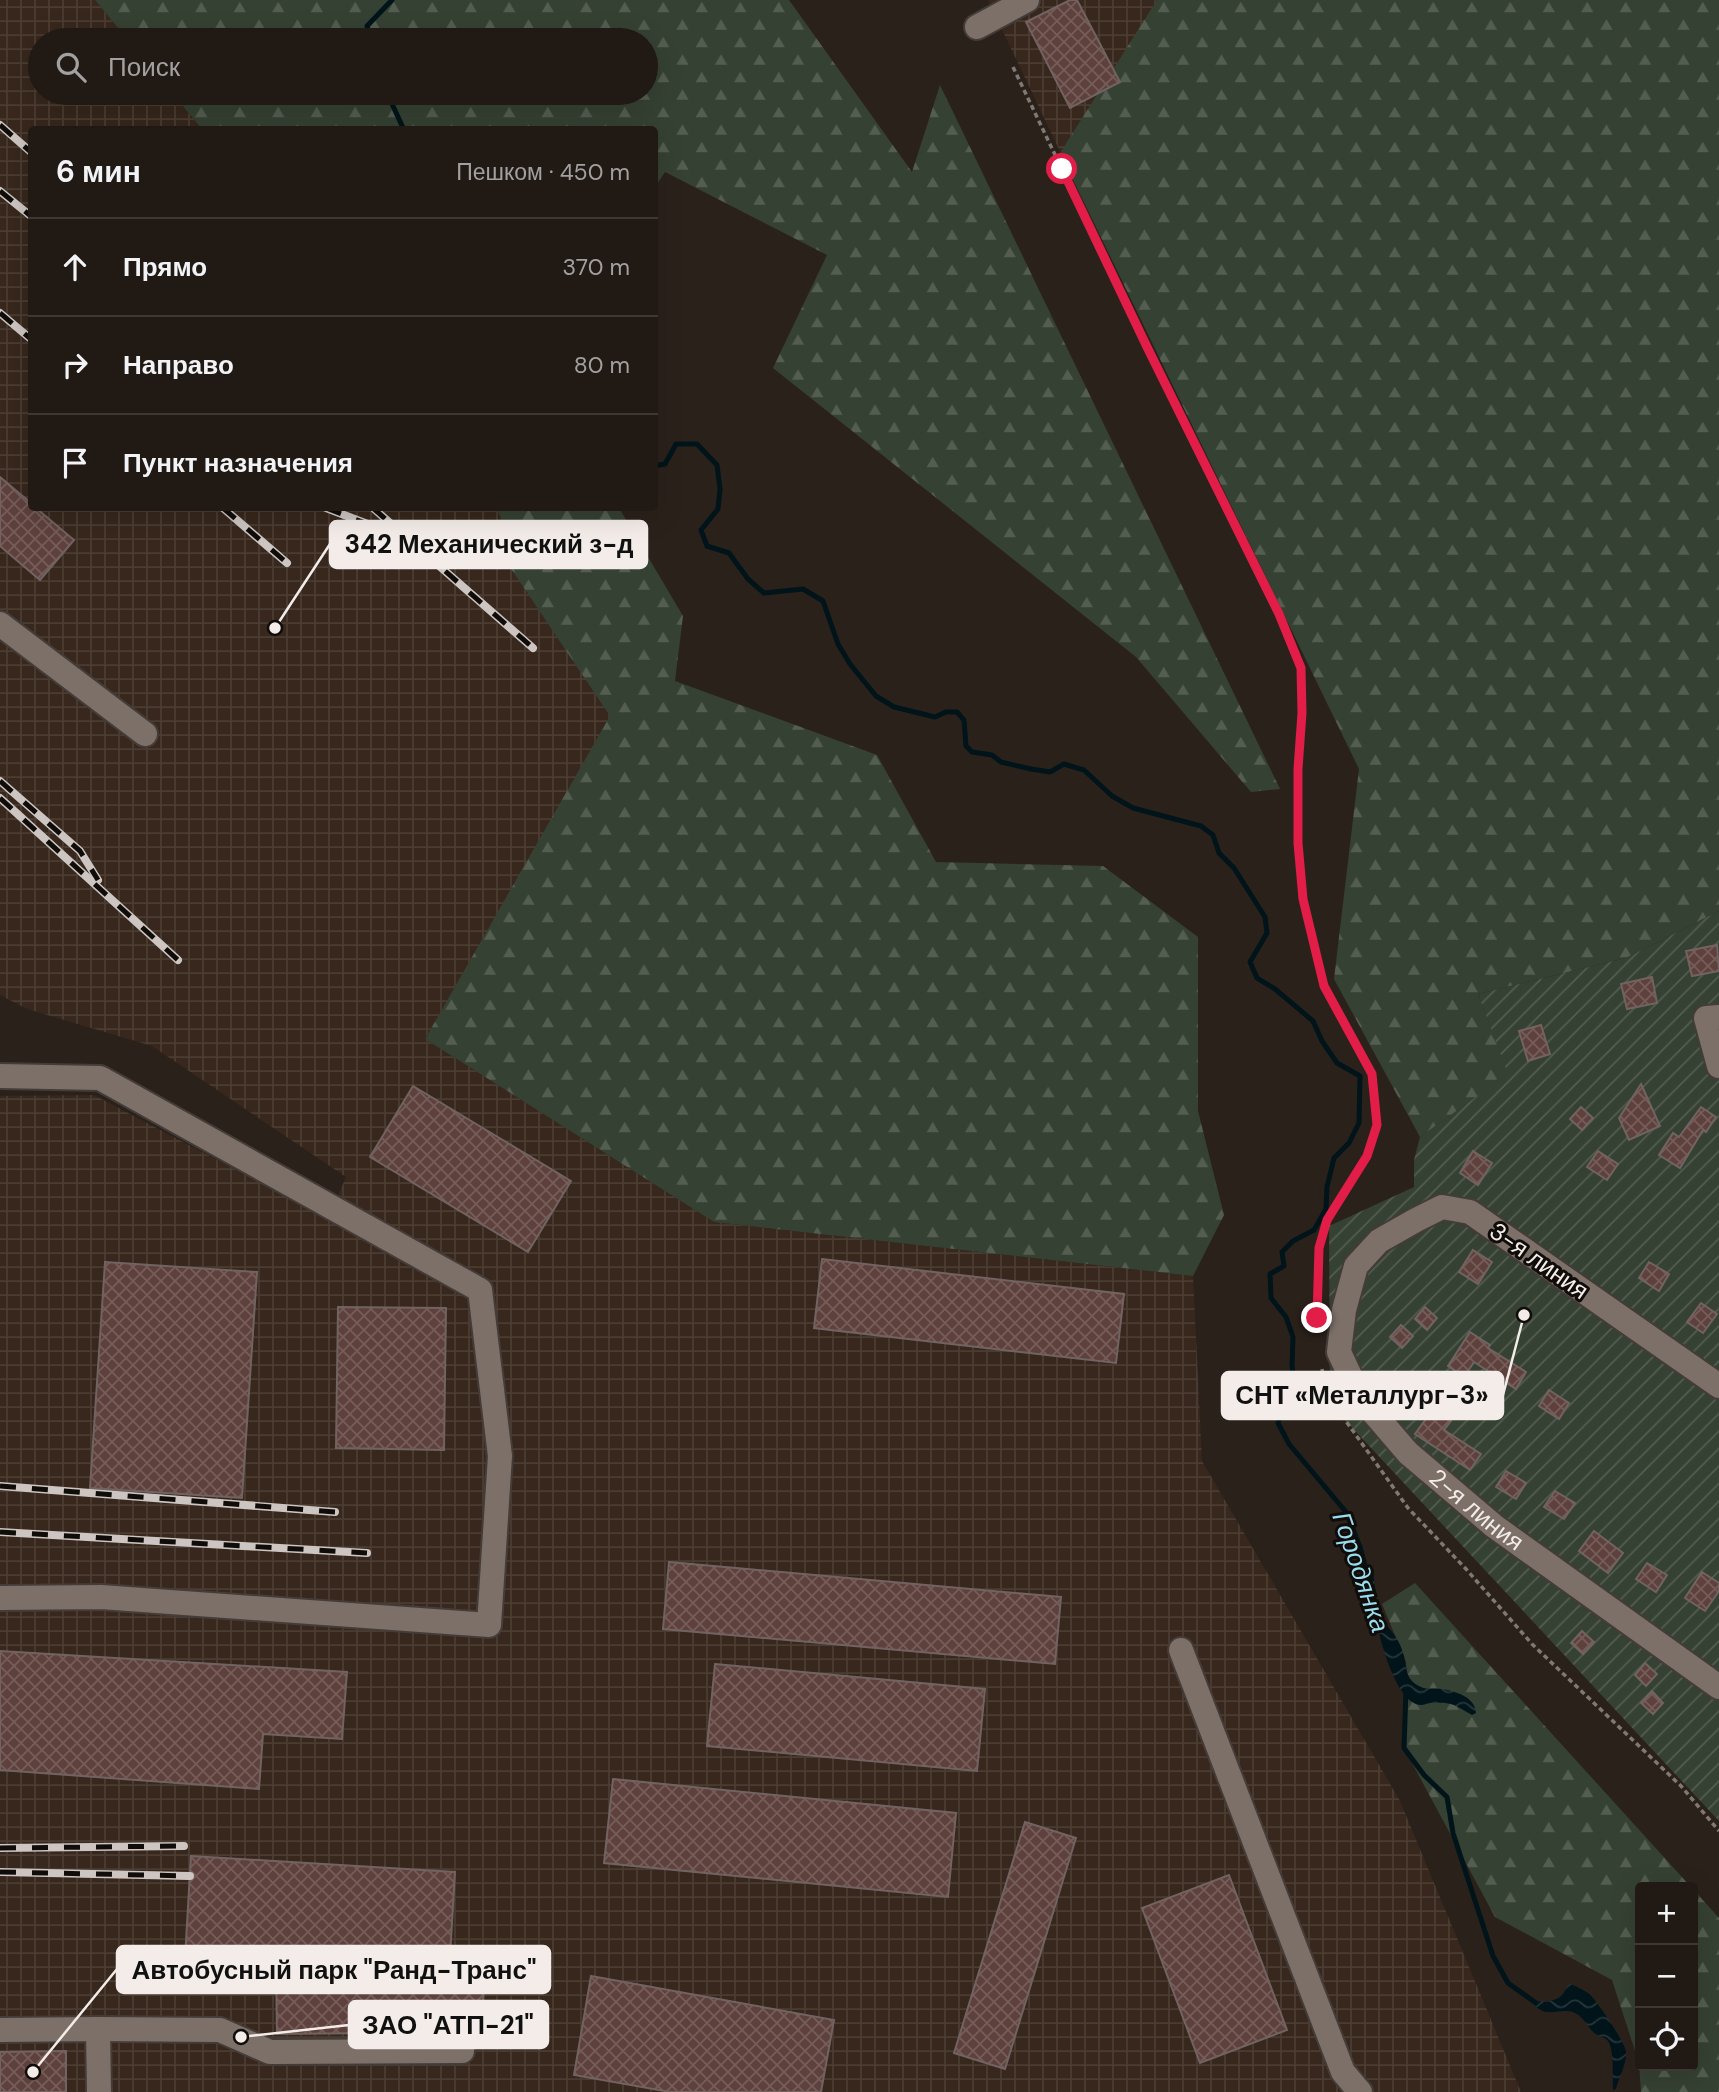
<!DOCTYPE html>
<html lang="ru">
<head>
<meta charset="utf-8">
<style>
  :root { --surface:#201914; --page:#28221d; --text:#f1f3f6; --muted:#a2a0a0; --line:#3d3834 }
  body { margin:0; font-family:"DM Sans",sans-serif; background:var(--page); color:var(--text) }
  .controls { position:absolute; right:21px; bottom:21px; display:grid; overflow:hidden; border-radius:7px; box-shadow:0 7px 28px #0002 }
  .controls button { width:63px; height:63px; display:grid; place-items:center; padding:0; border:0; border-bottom:2px solid var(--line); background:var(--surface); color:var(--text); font:35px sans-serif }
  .stop { position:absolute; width:21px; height:21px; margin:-16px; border:5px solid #e11d48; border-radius:50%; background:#fff }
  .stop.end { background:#e11d48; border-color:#fff; box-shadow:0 2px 7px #0008 }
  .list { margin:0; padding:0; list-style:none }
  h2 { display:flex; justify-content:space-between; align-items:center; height:91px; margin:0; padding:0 28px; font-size:30px }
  h2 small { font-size:23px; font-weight:400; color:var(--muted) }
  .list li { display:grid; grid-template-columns:46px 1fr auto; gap:21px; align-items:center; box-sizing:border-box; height:98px; padding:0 28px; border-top:2px solid var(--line) }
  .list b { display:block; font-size:26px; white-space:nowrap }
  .list em { font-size:23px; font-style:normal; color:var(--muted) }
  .icon { flex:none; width:38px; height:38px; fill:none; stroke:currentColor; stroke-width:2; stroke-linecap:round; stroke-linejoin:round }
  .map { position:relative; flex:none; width:1719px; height:2092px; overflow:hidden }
  .search { position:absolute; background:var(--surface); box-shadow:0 7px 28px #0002; left:28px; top:28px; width:630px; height:77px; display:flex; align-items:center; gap:18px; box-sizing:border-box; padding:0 24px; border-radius:38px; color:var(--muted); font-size:26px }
  .panel { position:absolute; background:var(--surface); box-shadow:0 7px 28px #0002; left:28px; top:126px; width:630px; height:385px; border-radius:7px }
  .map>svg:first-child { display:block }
</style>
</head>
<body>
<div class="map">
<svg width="1719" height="2092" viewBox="0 0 1719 2092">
  <defs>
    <pattern id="industrial-grid" width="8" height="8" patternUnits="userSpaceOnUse" patternTransform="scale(1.75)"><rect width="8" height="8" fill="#37271c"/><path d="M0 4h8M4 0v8" fill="none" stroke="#4b3c32"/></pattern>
    <pattern id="forest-firs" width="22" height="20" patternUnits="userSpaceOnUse" patternTransform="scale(1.75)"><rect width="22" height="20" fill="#354132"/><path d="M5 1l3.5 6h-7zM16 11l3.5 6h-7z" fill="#535d50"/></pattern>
    <pattern id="garden-furrows" width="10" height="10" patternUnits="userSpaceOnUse" patternTransform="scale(1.75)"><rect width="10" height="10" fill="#354132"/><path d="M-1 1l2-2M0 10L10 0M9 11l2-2" fill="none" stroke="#535d50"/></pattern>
    <pattern id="water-waves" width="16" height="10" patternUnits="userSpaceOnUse" patternTransform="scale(1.75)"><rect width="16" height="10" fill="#00141a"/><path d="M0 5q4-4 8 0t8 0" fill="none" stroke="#26363b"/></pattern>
    <pattern id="building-cross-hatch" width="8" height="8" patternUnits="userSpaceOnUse" patternTransform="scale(1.75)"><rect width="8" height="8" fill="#5e413d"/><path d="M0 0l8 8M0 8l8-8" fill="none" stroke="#765d59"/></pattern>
  </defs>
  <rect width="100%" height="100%" fill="#2b211b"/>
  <g fill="url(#industrial-grid)">
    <polygon points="0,0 95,0 128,40 40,40 40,93 172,93 202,129 32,130 32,508 496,508 501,518 491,539 611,716 425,1039 714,1222 1193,1276 1202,1461 1400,1801 1521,2092 0,2092 0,1096 94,1095 328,1218 346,1177 152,1046 27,1009 0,995"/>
    <polygon points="988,0 1164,0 1065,162"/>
  </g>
  <g fill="url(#forest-firs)">
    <polygon points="95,0 789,0 912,172 940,85 1280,789 1251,792 1136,657 773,368 827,255 665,172 655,187 654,130 202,129 172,93 646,93 646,40 128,40"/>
    <polygon points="1157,0 1719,0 1719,911 1626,958 1478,994 1509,1074 1420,1137 1334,979 1359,769 1060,153"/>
    <polygon points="496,508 619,508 683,616 675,681 877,755 936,862 1103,866 1198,937 1198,1111 1224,1215 1193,1276 714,1222 425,1039 610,716 491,539 501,518"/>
    <polygon points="1415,1583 1691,1887 1640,1887 1640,2066 1693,2066 1693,1889 1719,1918 1719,2092 1641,2092 1639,2063 1612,1980 1495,1917 1404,1748 1407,1676 1406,1662 1382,1604"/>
  </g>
  <polygon fill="url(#garden-furrows)" points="1719,911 1719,1821 1330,1404 1329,1226 1414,1187 1414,1160 1420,1137 1508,1074 1478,994 1626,958"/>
  <g fill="url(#water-waves)">
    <path d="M 1364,1562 L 1373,1571 L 1375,1587 L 1381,1611 L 1380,1620 C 1392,1629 1400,1641 1404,1656 C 1407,1668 1405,1677 1417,1685 C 1426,1691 1433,1687 1443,1689 C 1457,1692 1475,1697 1476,1713 L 1472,1715 C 1454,1705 1453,1702 1431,1703 C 1428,1703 1424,1705 1421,1705 C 1397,1704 1382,1645 1377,1626 C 1365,1617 1371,1605 1370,1592 C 1369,1582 1366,1572 1364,1562 Z"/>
    <path d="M 1569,1984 C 1575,1985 1583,1990 1588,1993 C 1595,1997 1626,2044 1626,2052 C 1627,2064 1619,2077 1616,2089 L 1613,2090 C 1612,2078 1615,2052 1608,2041 C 1605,2037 1598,2036 1594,2033 C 1587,2027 1585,2018 1575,2013 C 1561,2006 1542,2022 1532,2000 C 1540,2003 1556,2002 1562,1995 C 1565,1992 1566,1987 1569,1984 Z"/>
  </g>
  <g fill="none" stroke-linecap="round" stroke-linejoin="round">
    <g stroke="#00141a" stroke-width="5">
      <polyline points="371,40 367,26 392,0"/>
      <polyline points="387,93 404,130"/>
      <path d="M 654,466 L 665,464 L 676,444 L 697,444 L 717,465 L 720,489 L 718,509 L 701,530 L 707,546 L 729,553 L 748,579 L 764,593 L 803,589 L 823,601 L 838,644 L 850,664 L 876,696 L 894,707 L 935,717 L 946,712 L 957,712 L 964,720 L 966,746 L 972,752 L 992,755 L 1001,762 L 1031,769 L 1050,772 L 1064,764 L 1084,770 L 1112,796 L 1133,808 L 1201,826 L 1213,835 L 1219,853 L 1234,868 L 1265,917 L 1267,933 L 1250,962 L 1257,978 L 1275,989 L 1313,1021 L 1322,1041 L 1337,1063 L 1360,1076 L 1359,1123 L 1349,1143 L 1334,1158 L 1327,1187 L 1326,1209 L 1314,1230 L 1293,1241 L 1282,1252 L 1284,1266 L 1270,1274 L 1271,1298 L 1286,1317 L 1293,1337 L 1292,1366 L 1295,1387 C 1285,1397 1282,1409 1278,1423 L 1289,1444 L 1346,1512 L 1360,1547 L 1366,1569"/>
      <polyline points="1406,1690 1404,1748 1424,1775 1447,1797 1453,1833 1493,1956 1508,1983 1536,2003"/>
    </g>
  </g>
  <g fill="url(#building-cross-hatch)" stroke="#716361" stroke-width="2">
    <polygon points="1070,0 1077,0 1120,82 1070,108 1026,22"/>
    <polygon points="0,477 32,504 32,508 36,508 74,540 40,580 0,546"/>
    <polygon points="1717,945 1719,971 1692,976 1686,951"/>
    <polygon points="1652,977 1657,1003 1627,1009 1621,984"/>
    <polygon points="1541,1025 1550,1054 1528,1061 1519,1031"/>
    <polygon points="1641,1084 1660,1126 1629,1140 1619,1118"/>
    <polygon points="413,1086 571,1181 528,1252 370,1157"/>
    <polygon points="1581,1107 1593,1118 1582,1130 1570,1119"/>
    <polygon points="1701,1107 1716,1117 1706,1132 1703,1130 1680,1168 1659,1155 1673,1133 1679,1137"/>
    <polygon points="1473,1151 1492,1163 1478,1185 1460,1173"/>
    <polygon points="1598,1151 1618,1164 1607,1180 1587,1167"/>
    <polygon points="1473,1250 1492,1262 1478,1284 1459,1272"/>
    <polygon points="822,1259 1124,1294 1116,1363 814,1328"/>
    <polygon points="105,1262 257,1272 242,1498 90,1488"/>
    <polygon points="1649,1262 1669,1274 1659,1291 1639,1278"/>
    <polygon points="1701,1303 1717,1314 1703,1333 1687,1322"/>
    <polygon points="338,1307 446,1308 444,1450 336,1448"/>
    <polygon points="1425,1307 1437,1318 1427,1330 1415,1319"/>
    <polygon points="1401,1325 1413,1336 1402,1348 1390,1337"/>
    <polygon points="1470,1332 1490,1345 1488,1348 1526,1372 1516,1389 1474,1362 1464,1377 1448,1366"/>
    <polygon points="1549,1390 1569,1403 1559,1419 1539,1406"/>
    <polygon points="1434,1408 1451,1421 1444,1430 1481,1454 1470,1470 1415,1434"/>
    <polygon points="1506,1471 1526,1483 1516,1499 1496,1487"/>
    <polygon points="1555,1491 1575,1503 1564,1519 1544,1507"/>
    <polygon points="1594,1531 1623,1553 1608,1573 1579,1551"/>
    <polygon points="669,1562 1061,1597 1055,1664 663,1629"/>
    <polygon points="1647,1563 1667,1575 1656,1592 1636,1579"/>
    <polygon points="1702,1572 1719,1583 1719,1591 1705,1611 1685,1598"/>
    <polygon points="1582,1631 1594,1642 1583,1654 1571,1643"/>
    <polygon points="0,1651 347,1672 342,1739 263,1734 259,1789 0,1770"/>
    <polygon points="1645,1663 1657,1674 1646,1686 1635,1675"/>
    <polygon points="715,1664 985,1689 977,1771 707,1746"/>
    <polygon points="1652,1691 1663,1703 1653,1714 1641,1703"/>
    <polygon points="613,1779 956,1813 948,1897 604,1863"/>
    <polygon points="1025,1822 1076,1838 1005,2069 954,2053"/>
    <polygon points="191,1856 455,1872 448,1990 484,1991 480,2032 277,2034 276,1964 185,1958"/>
    <polygon points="1229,1875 1287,2030 1200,2063 1142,1908"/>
    <polygon points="591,1976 834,2020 821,2092 670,2092 574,2075"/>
    <polygon points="66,2051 66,2092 0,2092 0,2052"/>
  </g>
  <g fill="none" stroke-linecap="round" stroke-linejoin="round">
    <g stroke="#443c38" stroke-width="28">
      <g id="minor">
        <polyline points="977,27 1027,0"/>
        <polyline points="0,624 145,734"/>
        <polyline points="1719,1017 1706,1018 1719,1066"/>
        <polyline points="0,1076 100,1078 480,1290 500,1456 489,1625 101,1597 0,1598"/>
        <path id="s1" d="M 1719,1386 L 1470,1212 L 1442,1207 L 1416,1220 L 1379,1241 L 1356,1266 L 1344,1310 L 1339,1352 L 1360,1397 L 1408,1453 L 1494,1526 L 1719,1687"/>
        <polyline points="1181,1650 1343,2072 1360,2092"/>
        <polyline points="98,2029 220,2030 270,2052 462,2051"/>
        <polyline points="0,2030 98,2029 99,2092"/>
      </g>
    </g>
    <g stroke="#807872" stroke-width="3.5" stroke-dasharray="5 3.5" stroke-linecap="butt">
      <polyline points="1013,67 1148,349 1279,614 1301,668 1302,713 1298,769 1298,843 1303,899 1324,986 1372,1074 1377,1125 1367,1156 1327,1220 1319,1248 1319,1330"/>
      <polyline points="1322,1369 1324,1384 1343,1417 1408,1508 1466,1569 1532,1644 1681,1786 1719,1831"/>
    </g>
    <use href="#minor" stroke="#7d7069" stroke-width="24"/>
    <g stroke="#ccc5c1" stroke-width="8">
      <g id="rail">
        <polyline points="0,125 32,153"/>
        <polyline points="0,191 32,217"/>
        <polyline points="0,313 32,340"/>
        <polyline points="223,508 287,563"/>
        <polyline points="326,508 399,536"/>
        <polyline points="373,508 533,648"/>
        <polyline points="0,781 80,851 98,880"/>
        <polyline points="0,798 178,960"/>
        <polyline points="0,1486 335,1512"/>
        <polyline points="0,1532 367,1553"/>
        <polyline points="0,1848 184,1846"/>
        <polyline points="0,1872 190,1876"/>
      </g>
    </g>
    <use href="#rail" stroke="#100c09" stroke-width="5" stroke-dasharray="16" stroke-linecap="butt"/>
  </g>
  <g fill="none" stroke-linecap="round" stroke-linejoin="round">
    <polyline stroke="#e11d48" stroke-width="9" points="1062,169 1148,349 1279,614 1301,668 1302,713 1298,769 1298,843 1303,899 1324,986 1372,1074 1377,1125 1367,1156 1327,1220 1319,1248 1317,1318"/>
  </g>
  <g text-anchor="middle" stroke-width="6" stroke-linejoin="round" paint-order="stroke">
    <g font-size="24" fill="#f3ece8" stroke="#100c09">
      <text transform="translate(1539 1261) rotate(35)" y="8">3-я линия</text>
      <text dy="8" stroke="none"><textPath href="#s1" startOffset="738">2-я линия</textPath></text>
    </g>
    <g font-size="26" font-style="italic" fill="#98dcee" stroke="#100c09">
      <text transform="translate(1361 1572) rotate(71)" y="9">Городянка</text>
    </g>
  </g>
  <path fill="none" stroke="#f3ece8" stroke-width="2.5" d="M275 628L330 544M1524 1315L1503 1395M33 2072L117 1969M241 2037L349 2025"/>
  <g fill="#f3ece8" stroke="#100c09" stroke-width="2.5">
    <circle cx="275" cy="628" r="7"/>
    <circle cx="1524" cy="1315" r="7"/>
    <circle cx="33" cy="2072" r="7"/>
    <circle cx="241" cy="2037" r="7"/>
  </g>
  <g fill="#f3ece8" stroke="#f3ece8" stroke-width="2.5">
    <rect x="330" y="521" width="317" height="47" rx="7"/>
    <rect x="1222" y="1372" width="281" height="47" rx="7"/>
    <rect x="117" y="1946" width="433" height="47" rx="7"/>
    <rect x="349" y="2001" width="199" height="47" rx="7"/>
  </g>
  <g font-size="26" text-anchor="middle" font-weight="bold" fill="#111">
    <text x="489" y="553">342 Механический з-д</text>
    <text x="1362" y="1404">СНТ «Металлург-3»</text>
    <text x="334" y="1979">Автобусный парк "Ранд-Транс"</text>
    <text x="448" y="2034">ЗАО "АТП-21"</text>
  </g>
</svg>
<div class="controls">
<button>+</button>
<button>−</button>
<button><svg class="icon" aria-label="locate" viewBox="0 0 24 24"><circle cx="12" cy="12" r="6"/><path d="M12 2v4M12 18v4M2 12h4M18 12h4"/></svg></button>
</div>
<div class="stop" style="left:1062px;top:169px"></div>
<div class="stop end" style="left:1317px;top:1318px"></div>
<div class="search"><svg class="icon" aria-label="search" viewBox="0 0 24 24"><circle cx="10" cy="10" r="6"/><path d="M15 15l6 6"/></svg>Поиск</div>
<section class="panel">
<h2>6 мин<small>Пешком · 450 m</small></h2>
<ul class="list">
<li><svg class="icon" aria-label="ahead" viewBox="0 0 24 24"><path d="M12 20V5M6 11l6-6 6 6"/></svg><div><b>Прямо</b></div><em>370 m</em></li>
<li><svg class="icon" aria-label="right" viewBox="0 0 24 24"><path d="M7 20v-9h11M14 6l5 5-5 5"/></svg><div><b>Направо</b></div><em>80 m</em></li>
<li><svg class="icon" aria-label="arrive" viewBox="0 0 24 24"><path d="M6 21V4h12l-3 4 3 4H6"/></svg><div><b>Пункт назначения</b></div></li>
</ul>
</section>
</div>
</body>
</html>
